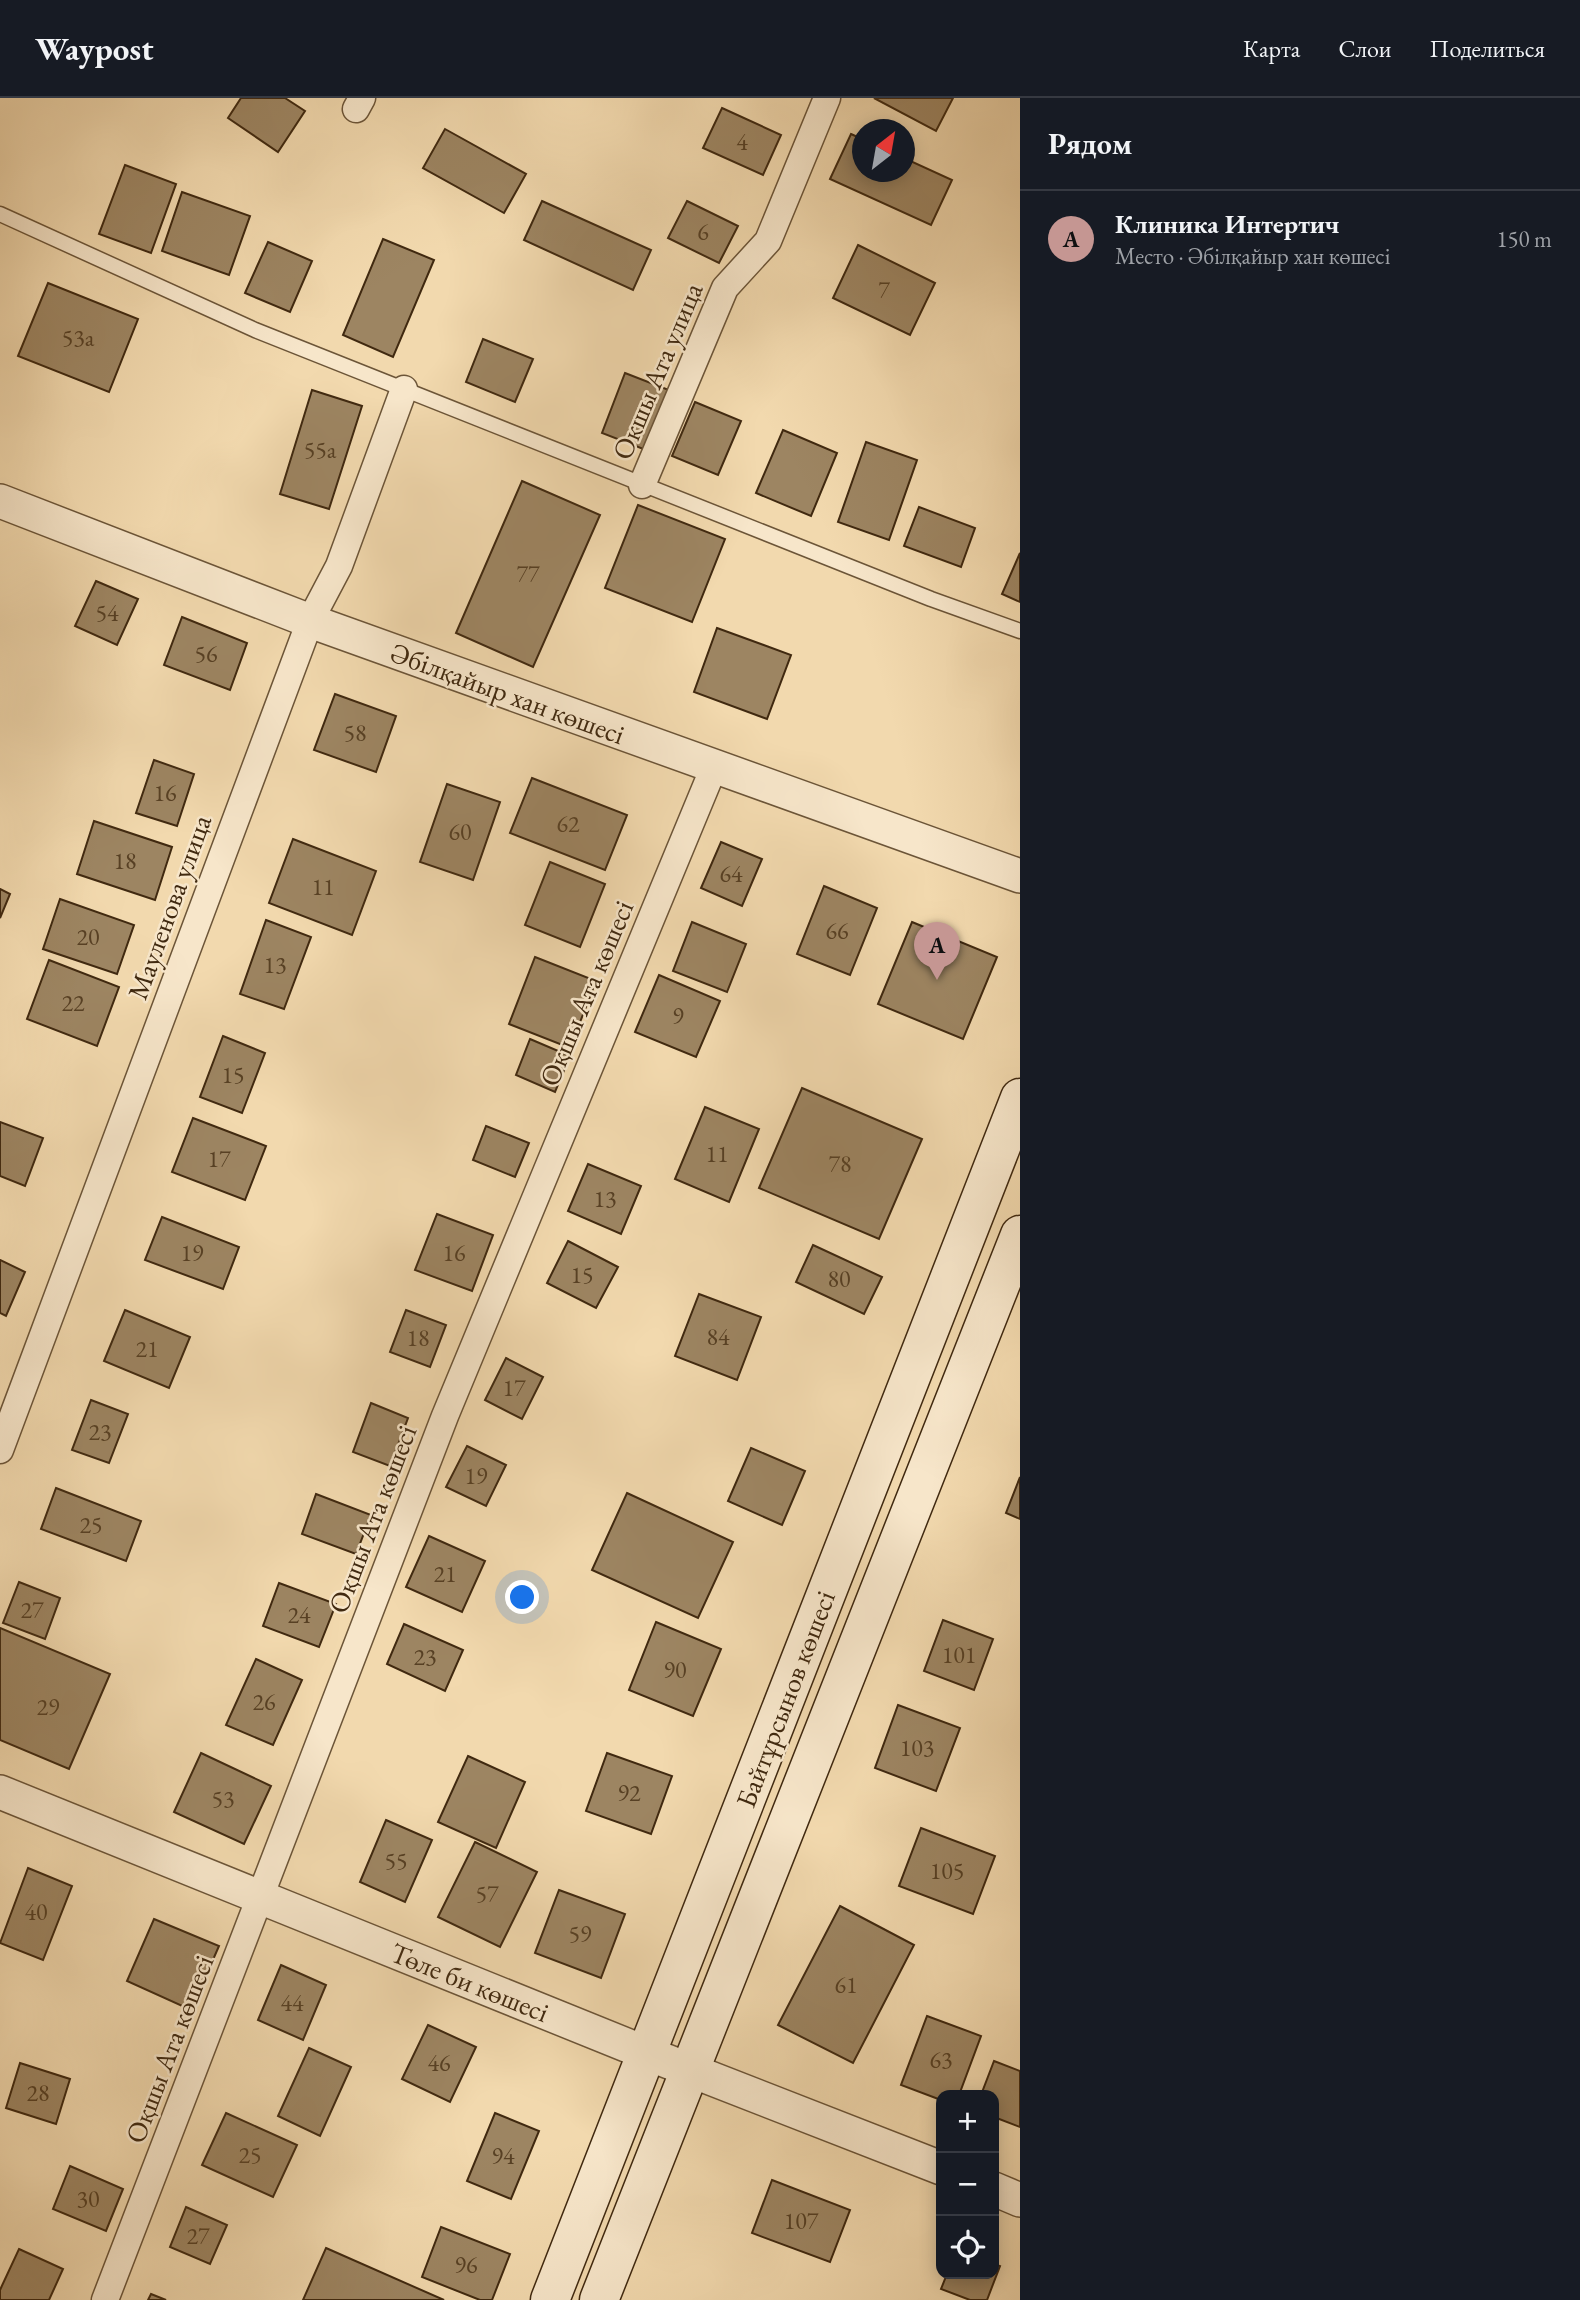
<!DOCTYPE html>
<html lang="ru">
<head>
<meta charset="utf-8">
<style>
  :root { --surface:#171b24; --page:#242831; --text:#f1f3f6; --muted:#9ea1a6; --line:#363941; --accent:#c59692 }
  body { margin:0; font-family:"EB Garamond",serif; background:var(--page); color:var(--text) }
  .controls { position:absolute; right:21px; bottom:21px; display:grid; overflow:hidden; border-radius:14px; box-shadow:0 4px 18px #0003 }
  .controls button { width:63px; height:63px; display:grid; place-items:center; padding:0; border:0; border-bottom:2px solid var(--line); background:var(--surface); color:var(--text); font:35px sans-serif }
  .compass { position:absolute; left:852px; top:21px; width:63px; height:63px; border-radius:50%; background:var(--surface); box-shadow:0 4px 18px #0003; rotate:31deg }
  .you { position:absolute; left:523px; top:1500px; width:24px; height:24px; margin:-18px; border:5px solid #fff; border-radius:50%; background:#1a73e8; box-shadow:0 0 0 10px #1a73e833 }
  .badge { display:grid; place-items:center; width:46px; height:46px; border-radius:50%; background:var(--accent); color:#111; font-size:23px; font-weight:700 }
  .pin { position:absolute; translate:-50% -58px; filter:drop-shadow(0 2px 4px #0008) }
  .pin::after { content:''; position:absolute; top:37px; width:24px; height:21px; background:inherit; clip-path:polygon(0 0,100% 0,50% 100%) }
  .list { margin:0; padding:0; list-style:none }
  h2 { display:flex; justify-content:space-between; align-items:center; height:91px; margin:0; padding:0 28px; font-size:30px }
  h2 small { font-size:23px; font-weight:400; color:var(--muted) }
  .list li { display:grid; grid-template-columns:46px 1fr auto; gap:21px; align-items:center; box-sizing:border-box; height:98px; padding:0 28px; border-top:2px solid var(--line) }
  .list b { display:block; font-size:26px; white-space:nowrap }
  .list p { margin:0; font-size:23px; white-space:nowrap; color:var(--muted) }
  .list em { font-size:23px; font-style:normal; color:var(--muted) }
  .icon { flex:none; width:38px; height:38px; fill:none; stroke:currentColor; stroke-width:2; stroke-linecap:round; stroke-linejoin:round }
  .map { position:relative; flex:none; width:1020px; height:2202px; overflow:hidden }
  header { display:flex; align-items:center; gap:42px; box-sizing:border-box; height:98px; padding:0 35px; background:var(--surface); border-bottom:2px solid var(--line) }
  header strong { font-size:33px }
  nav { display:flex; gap:38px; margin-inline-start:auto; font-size:24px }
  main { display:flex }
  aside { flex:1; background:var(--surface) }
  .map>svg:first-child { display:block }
</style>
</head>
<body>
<header>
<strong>Waypost</strong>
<nav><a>Карта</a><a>Слои</a><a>Поделиться</a></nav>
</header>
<main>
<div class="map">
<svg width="1020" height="2202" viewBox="0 0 1020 2202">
  <rect width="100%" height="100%" fill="#f2d9ae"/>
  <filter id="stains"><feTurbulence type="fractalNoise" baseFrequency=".00286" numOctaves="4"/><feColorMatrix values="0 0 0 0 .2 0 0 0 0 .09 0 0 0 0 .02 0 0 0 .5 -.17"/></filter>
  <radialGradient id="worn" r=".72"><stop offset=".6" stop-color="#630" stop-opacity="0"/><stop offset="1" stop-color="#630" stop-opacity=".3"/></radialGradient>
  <g fill="#9d8562" stroke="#402910" stroke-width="2">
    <polygon points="241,0 285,0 305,13 278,54 228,20"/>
    <polygon points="874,0 953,0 936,33"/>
    <polygon points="722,10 781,37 763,77 703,50"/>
    <polygon points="445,31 526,76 504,115 423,70"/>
    <polygon points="851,36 862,41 862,74 904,74 904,60 952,82 931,127 830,81"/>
    <polygon points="125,67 176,86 151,155 99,136"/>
    <polygon points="182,94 250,118 229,177 162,153"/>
    <polygon points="542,103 651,152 633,192 524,142"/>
    <polygon points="687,103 738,128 719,165 668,140"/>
    <polygon points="383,141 434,162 393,259 343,237"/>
    <polygon points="268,144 312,163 290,214 245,195"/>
    <polygon points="858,147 935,185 910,237 833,200"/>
    <polygon points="48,185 138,221 109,294 18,258"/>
    <polygon points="483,241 533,261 515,304 466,284"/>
    <polygon points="625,275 674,294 651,354 602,335"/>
    <polygon points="312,292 362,308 329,411 280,396"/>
    <polygon points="695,304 741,323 718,377 672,358"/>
    <polygon points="783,332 837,355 811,418 756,395"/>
    <polygon points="866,344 917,362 889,442 838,424"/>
    <polygon points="522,383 600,417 533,569 456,535"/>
    <polygon points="638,407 725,441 692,524 605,490"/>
    <polygon points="919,409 975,430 961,469 904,448"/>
    <polygon points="1020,455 1020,504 1002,496"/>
    <polygon points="96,483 138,501 117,547 75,528"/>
    <polygon points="182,519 247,545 230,592 164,567"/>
    <polygon points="717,530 791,557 767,621 694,594"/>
    <polygon points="335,596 396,618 376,674 314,652"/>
    <polygon points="154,662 194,676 177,728 136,715"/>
    <polygon points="532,680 627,717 605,772 510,735"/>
    <polygon points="447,686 500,704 473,782 420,764"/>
    <polygon points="94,723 172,749 155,802 77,776"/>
    <polygon points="293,741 376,773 352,837 269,805"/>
    <polygon points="721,744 762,761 742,808 701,790"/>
    <polygon points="550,764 605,786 580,849 525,827"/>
    <polygon points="824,788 877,810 850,877 797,856"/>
    <polygon points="0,791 10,796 0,820"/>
    <polygon points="60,801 134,827 117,876 43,851"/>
    <polygon points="266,822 311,839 284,911 240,896"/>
    <polygon points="692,824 746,846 727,894 673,873"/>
    <polygon points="912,824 997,859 963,941 878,906"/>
    <polygon points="535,859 596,883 570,950 509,926"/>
    <polygon points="49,862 119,889 97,948 27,921"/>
    <polygon points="659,877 720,903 696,959 635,934"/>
    <polygon points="223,938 265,955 242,1015 200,999"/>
    <polygon points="530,941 570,958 555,994 516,977"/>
    <polygon points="802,990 922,1041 879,1141 759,1090"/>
    <polygon points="705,1009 759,1031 729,1104 675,1081"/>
    <polygon points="193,1020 266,1048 245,1102 172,1074"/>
    <polygon points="0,1024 43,1040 25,1088 0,1078"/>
    <polygon points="486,1028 529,1045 515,1079 473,1062"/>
    <polygon points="588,1066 641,1088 621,1136 568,1113"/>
    <polygon points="437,1116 493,1137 472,1193 415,1172"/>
    <polygon points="162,1119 239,1149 223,1191 145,1162"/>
    <polygon points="568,1143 618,1169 596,1210 547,1185"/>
    <polygon points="813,1147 882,1179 864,1216 796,1184"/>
    <polygon points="0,1162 25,1174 6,1218 0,1215"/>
    <polygon points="699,1196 761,1219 737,1282 675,1258"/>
    <polygon points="125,1212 190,1239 169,1290 104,1263"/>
    <polygon points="406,1212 446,1227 430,1269 390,1254"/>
    <polygon points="506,1260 543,1279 522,1321 485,1302"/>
    <polygon points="91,1302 128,1316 109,1365 72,1352"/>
    <polygon points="371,1305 408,1320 390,1368 353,1354"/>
    <polygon points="467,1348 506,1367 486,1408 446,1389"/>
    <polygon points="751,1350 805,1373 782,1427 728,1403"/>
    <polygon points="1020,1379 1020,1421 1006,1415"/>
    <polygon points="56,1390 141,1423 126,1463 41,1431"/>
    <polygon points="627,1395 733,1444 698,1520 592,1472"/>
    <polygon points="316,1396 371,1417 356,1456 302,1436"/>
    <polygon points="429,1438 485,1463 462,1514 406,1489"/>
    <polygon points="19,1484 60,1500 45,1541 3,1525"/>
    <polygon points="279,1485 336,1506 319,1549 263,1528"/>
    <polygon points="943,1522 993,1541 974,1592 924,1573"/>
    <polygon points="656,1524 721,1551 693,1618 629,1592"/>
    <polygon points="404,1526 463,1552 445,1593 387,1566"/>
    <polygon points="0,1530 110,1576 69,1671 0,1642"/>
    <polygon points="256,1561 302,1582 273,1647 226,1627"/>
    <polygon points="898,1607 960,1630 936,1693 875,1670"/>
    <polygon points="201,1655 271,1688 244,1746 174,1714"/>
    <polygon points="607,1655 672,1678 651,1736 586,1713"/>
    <polygon points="468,1658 525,1684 496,1750 438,1724"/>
    <polygon points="386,1722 432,1742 405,1804 360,1784"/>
    <polygon points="921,1730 995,1758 973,1816 899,1788"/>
    <polygon points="475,1744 537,1774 500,1849 438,1819"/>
    <polygon points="28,1770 72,1788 43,1862 0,1845"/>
    <polygon points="559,1792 625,1816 601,1880 535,1855"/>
    <polygon points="840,1808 914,1847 853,1965 778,1927"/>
    <polygon points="154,1821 219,1848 191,1912 127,1883"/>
    <polygon points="281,1867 326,1887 303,1942 258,1922"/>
    <polygon points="927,1918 981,1938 959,1997 941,1997 941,2002 901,1987"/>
    <polygon points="428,1927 476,1949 450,2004 402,1981"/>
    <polygon points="309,1950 351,1969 320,2038 278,2018"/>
    <polygon points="994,1963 1020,1973 1020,2029 994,2019 994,1997 981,1997"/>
    <polygon points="20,1965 70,1981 56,2026 6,2010"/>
    <polygon points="226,2015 297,2047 273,2099 202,2067"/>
    <polygon points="495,2015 539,2033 511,2101 467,2083"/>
    <polygon points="70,2068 123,2091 106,2133 53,2111"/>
    <polygon points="772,2082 850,2112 830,2164 752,2135"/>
    <polygon points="186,2109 227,2127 210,2166 170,2149"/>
    <polygon points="441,2129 510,2156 492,2202 480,2202 422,2179"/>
    <polygon points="326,2150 444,2202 303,2202"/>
    <polygon points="19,2151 63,2171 49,2202 0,2202 0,2192"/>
    <polygon points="994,2166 1000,2168 987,2202 970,2202 941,2191 947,2176 994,2176"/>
    <polygon points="151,2196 166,2202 148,2202"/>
  </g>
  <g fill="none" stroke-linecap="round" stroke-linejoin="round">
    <g stroke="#6c5538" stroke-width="17">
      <polyline id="service" points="0,116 255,232 931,501 1020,533"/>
    </g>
    <g stroke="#6c5538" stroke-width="29">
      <g id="minor">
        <polyline points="356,11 362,0"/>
        <polyline points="642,387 725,190 768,143 827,0"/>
        <polyline points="0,1352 310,523 339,468 404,291"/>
        <polyline points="105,2202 445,1318 714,669"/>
      </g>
    </g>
    <g stroke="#6c5538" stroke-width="36">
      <g id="tertiary">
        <polyline points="0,403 310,523 1020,778"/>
        <polyline points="0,1694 646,1955 941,2070"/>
        <polyline points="994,2091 1020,2102"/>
      </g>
    </g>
    <g stroke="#402910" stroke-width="41">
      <g id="secondary">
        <polyline points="550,2202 1020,1000"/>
        <polyline points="599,2202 1020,1137"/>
      </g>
    </g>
    <use href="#service" stroke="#f7e6ca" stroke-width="14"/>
    <use href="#minor" stroke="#f7e6ca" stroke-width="26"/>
    <use href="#tertiary" stroke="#f7e6ca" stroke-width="33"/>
    <use href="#secondary" stroke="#f7e6ca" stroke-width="38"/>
  </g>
  <g text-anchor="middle" stroke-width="5" stroke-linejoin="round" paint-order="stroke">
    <g font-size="24" fill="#574024">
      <text x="742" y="52">4</text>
      <text x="703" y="142">6</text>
      <text x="884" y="200">7</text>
      <text x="78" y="248">53а</text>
      <text x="320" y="360">55а</text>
      <text x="528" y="484">77</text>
      <text x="107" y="523">54</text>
      <text x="206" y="564">56</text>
      <text x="355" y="643">58</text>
      <text x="165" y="703">16</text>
      <text x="568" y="734">62</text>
      <text x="460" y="742">60</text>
      <text x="125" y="771">18</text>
      <text x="731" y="784">64</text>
      <text x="323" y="797">11</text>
      <text x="837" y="841">66</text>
      <text x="88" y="847">20</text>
      <text x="275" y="875">13</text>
      <text x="73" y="913">22</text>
      <text x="678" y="926">9</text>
      <text x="233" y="985">15</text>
      <text x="717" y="1064">11</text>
      <text x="219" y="1069">17</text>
      <text x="840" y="1074">78</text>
      <text x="605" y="1109">13</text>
      <text x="192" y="1163">19</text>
      <text x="454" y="1163">16</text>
      <text x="582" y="1185">15</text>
      <text x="839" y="1189">80</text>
      <text x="718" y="1247">84</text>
      <text x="418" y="1248">18</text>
      <text x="147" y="1259">21</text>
      <text x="514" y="1298">17</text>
      <text x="100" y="1342">23</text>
      <text x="476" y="1386">19</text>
      <text x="91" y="1435">25</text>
      <text x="445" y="1484">21</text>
      <text x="32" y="1520">27</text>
      <text x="299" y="1525">24</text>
      <text x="959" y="1565">101</text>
      <text x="425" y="1567">23</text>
      <text x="675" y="1580">90</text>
      <text x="264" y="1612">26</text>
      <text x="48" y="1617">29</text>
      <text x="917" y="1658">103</text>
      <text x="629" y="1703">92</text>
      <text x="223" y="1709">53</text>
      <text x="396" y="1771">55</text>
      <text x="947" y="1781">105</text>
      <text x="487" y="1804">57</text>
      <text x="36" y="1822">40</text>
      <text x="580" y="1844">59</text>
      <text x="846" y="1895">61</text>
      <text x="292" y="1913">44</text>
      <text x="941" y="1970">63</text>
      <text x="439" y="1973">46</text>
      <text x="38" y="2003">28</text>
      <text x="250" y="2065">25</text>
      <text x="503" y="2066">94</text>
      <text x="88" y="2109">30</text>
      <text x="801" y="2131">107</text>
      <text x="198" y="2146">27</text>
      <text x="466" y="2175">96</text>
    </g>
    <g font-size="28" fill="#402910" stroke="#f7e6ca">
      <text transform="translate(657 273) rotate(-67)" y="10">Окшы Ата улица</text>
      <text transform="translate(508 595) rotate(20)" y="10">Әбілқайыр хан көшесі</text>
      <text transform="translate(169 809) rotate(-70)" y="10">Мауленова улица</text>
      <text transform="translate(586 895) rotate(-67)" y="10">Оқшы Ата көшесі</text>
      <text transform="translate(372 1421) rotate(-69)" y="10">Оқшы Ата көшесі</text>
      <text transform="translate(785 1601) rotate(-69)" y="10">Байтұрсынов көшесі</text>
      <text transform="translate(470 1884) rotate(22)" y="10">Төле би көшесі</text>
      <text transform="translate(169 1951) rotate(-69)" y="10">Оқшы Ата көшесі</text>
    </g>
  </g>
  <rect width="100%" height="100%" filter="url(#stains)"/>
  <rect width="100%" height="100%" fill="url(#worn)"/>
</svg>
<div class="controls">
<button>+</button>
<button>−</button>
<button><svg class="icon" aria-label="locate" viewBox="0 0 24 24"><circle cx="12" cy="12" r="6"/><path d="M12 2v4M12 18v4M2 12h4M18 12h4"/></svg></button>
</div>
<svg class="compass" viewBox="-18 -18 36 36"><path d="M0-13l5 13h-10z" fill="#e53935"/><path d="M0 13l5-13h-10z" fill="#9ea1a6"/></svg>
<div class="you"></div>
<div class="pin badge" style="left:937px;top:882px">A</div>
</div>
<aside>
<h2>Рядом<small></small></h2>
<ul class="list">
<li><span class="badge">A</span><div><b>Клиника Интертич</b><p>Место · Әбілқайыр хан көшесі</p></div><em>150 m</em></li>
</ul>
</aside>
</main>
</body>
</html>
